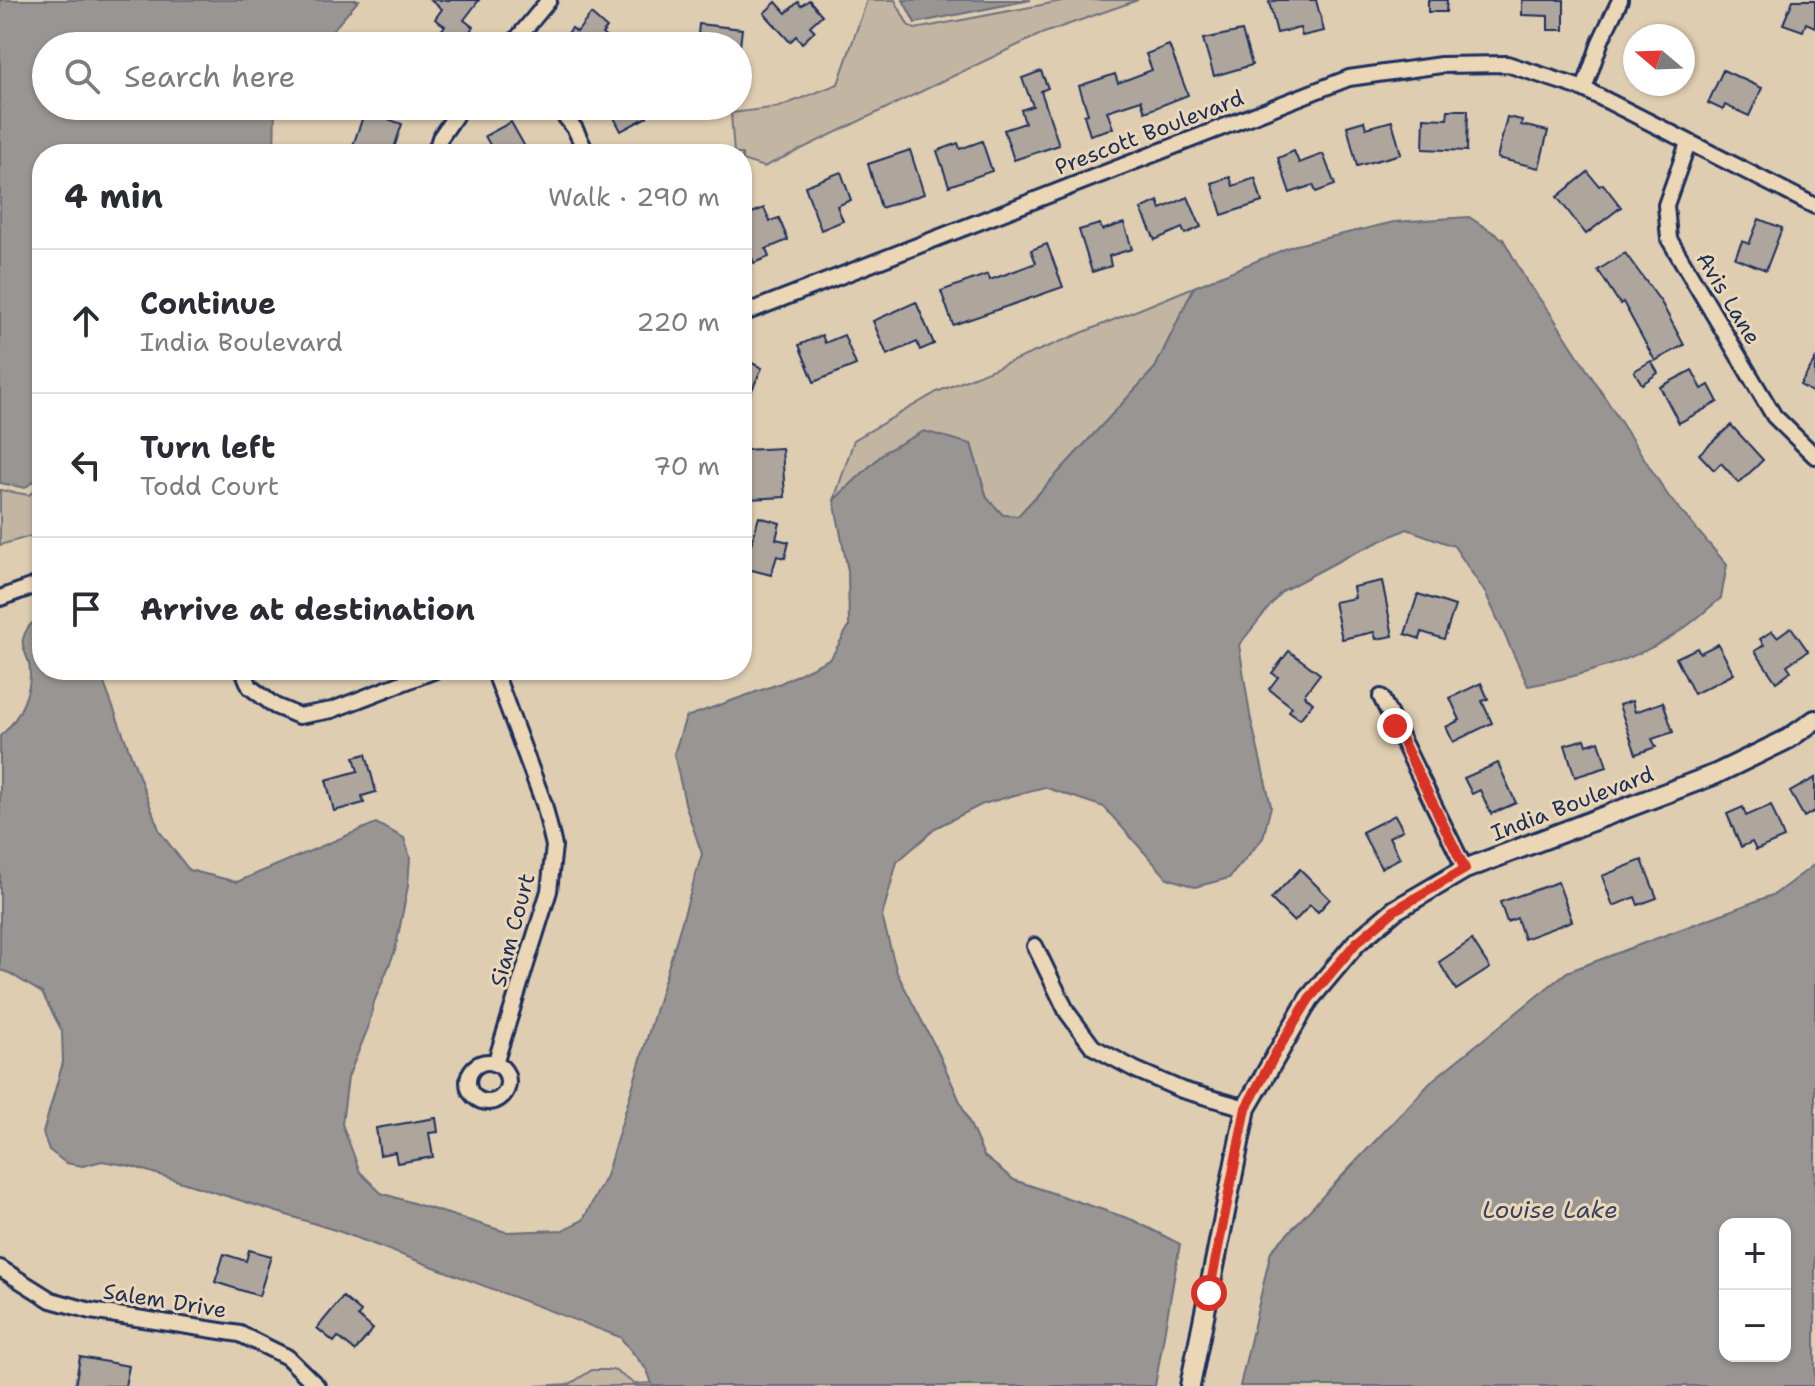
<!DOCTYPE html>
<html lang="en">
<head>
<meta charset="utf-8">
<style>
  :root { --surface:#fff; --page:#f2f2f3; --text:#2b2b33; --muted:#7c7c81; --line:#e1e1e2 }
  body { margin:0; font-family:"Shantell Sans",sans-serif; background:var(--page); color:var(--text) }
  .controls { position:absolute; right:24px; bottom:24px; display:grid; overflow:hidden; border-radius:16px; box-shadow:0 2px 6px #0004 }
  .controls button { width:72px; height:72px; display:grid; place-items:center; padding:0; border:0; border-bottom:2px solid var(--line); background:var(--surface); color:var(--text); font:40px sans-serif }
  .compass { position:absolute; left:1623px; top:24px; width:72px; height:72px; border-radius:50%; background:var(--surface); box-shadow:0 2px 6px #0004; rotate:289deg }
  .stop { position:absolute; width:24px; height:24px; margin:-18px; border:6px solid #d93025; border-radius:50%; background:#fff }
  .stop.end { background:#d93025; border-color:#fff; box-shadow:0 2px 8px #0008 }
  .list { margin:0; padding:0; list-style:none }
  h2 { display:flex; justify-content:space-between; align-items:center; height:104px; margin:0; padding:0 32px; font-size:34px }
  h2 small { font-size:26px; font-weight:400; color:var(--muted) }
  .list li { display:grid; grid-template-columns:52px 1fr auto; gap:24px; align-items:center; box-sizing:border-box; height:144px; padding:0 32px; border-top:2px solid var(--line) }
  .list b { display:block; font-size:30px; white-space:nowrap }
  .list p { margin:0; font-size:26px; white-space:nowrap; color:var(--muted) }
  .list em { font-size:26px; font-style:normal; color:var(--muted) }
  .icon { flex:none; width:44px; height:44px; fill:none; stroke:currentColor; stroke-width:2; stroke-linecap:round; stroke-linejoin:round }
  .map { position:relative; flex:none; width:1815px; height:1386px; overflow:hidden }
  .search { position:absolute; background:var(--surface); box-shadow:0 2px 6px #0004; left:32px; top:32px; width:720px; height:88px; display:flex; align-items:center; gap:20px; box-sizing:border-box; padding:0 28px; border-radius:44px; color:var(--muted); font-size:30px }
  .panel { position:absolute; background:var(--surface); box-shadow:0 2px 6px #0004; left:32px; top:144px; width:720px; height:536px; border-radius:32px }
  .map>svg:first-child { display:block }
</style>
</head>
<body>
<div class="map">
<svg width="1815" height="1386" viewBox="0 0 1815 1386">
  <rect width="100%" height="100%" fill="#decdb0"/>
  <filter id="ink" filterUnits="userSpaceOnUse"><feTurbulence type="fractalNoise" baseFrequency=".0125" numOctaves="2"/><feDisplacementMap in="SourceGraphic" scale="16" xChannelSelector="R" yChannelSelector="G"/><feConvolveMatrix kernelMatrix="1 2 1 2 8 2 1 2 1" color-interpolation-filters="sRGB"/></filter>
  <g filter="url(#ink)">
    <g fill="#c2b6a3" stroke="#6e7280" stroke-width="2">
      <polygon points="867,0 895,0 908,25 915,29 1067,0 1138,0 1041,34 764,167 742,160 742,154 734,154 731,113 779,107 838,84"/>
      <polygon points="1194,287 1155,368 1018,516 1003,515 987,498 971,444 886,451 834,500 854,440 937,392"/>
      <polygon points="39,487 42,533 0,545 0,490 29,495"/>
      <polygon points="592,1370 614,1370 635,1384 652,1383 653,1386 535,1386 570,1384"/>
    </g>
    <g fill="#999592" stroke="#676c7d" stroke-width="2" fill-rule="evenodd">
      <polygon points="0,0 359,0 319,46 46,46 46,106 275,106 274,154 42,154 42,474 25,488 0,483"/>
      <polygon points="903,0 1031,0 915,23"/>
      <path d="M 1469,217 L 1503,239 L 1527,282 L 1551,314 L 1669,497 L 1727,565 L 1721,598 C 1710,607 1699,617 1687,626 C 1644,658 1580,677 1528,686 L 1486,594 L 1454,546 L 1407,529 L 1350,555 L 1282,591 L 1239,645 L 1250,715 L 1271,806 L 1263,838 L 1229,878 L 1195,887 L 1167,878 L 1104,807 L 1044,787 L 983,804 L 937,827 L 897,862 L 882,916 L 897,973 L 939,1054 L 984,1156 L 1014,1180 L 1133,1220 L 1180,1244 L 1155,1386 L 653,1386 L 647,1370 L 620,1337 L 341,1232 L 131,1166 L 102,1161 L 83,1166 L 66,1163 L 49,1150 L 43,1133 L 63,1062 L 62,1031 L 42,993 L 9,973 L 0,970 L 0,736 C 19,721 34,688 29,663 C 27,655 21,647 23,639 C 26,627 33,622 42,614 L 42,670 L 99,670 L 160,832 L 189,870 L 237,882 L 376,823 L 404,838 L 410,857 L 408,886 L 395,951 L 374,1002 L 368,1028 L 348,1077 L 342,1124 L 360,1172 L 381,1193 L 506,1232 L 563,1230 L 583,1220 L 606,1176 L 702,854 L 686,807 L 674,754 L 686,717 L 781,683 L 831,658 L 849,626 L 848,571 L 834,500 L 886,451 L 924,431 L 971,444 L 987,498 L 1003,515 L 1018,516 L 1155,368 L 1194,287 L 1292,246 L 1394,222 Z"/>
      <path d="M 1815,864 L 1815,1386 L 1240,1386 L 1271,1251 L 1434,1079 L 1567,972 L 1775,894 ZM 1725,1224 L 1785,1224 L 1785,1356 L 1725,1356 Z"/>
    </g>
    <g fill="#aea59c" stroke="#1b2f5e" stroke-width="2">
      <polygon points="430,0 479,0 464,20 473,27 459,46 439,33 445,26 435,19 442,9"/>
      <polygon points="809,0 822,15 810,26 815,31 802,43 796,36 790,42 764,13 776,2 786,13 798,2 801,6"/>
      <polygon points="1278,0 1316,0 1324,31 1302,36 1300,28 1277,33 1269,2"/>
      <polygon points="1428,0 1447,0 1446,12 1428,12"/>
      <polygon points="1522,0 1564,0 1564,30 1548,30 1548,16 1522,15"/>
      <polygon points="1793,0 1815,0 1815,27 1806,23 1803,31 1783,24"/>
      <polygon points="591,14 607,28 602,34 616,46 558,46 572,28 577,32"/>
      <polygon points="699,24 742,29 740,46 697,46"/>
      <polygon points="1242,31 1252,65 1214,76 1203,39"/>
      <polygon points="1169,45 1188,95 1145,112 1141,100 1107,111 1113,128 1090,135 1084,115 1088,114 1079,86 1115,74 1118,83 1152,70 1146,54"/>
      <polygon points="1723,70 1762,88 1749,116 1725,105 1723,110 1708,103"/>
      <polygon points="1041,71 1048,88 1041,91 1059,145 1014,160 1004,130 1025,123 1021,110 1033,106 1022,78"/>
      <polygon points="608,106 641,106 647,117 621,131"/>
      <polygon points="1448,110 1468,110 1467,151 1423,149 1424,118 1447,119"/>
      <polygon points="365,111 402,124 392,154 350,154"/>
      <polygon points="1507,117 1522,120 1521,125 1548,131 1539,168 1497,158"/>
      <polygon points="1364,121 1366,128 1392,121 1401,154 1357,166 1347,126"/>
      <polygon points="511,122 529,154 495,154 485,136"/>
      <polygon points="982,141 992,171 949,186 937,151 958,143 960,149"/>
      <polygon points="910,150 924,194 881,208 868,164"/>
      <polygon points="1294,151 1299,163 1323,154 1335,185 1316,192 1313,185 1290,193 1278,158"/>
      <polygon points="841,172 851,200 837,206 843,221 821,230 805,186"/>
      <polygon points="1588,172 1599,186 1603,184 1621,207 1586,234 1557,197"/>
      <polygon points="1230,177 1233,186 1255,178 1262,202 1222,215 1212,183"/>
      <polygon points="1188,197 1201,227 1185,234 1182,228 1155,240 1141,209 1158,201 1161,209"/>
      <polygon points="764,208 770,221 779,218 788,240 766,249 769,257 754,263 742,233 742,217"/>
      <polygon points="1759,219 1782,228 1766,270 1735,258 1742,241 1749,244"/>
      <polygon points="1124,223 1132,249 1109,256 1111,266 1092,272 1079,230 1100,224 1102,230"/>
      <polygon points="1047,244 1063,287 953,325 941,291 988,274 990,280 1036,263 1031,250"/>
      <polygon points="1625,253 1661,302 1684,345 1655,361 1623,302 1620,304 1598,270"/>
      <polygon points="916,302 934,344 920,350 917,342 887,355 873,321"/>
      <polygon points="822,335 825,343 844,335 856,365 814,382 799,345"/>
      <polygon points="742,358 762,368 742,412"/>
      <polygon points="1815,360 1815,394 1800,385"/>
      <polygon points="1651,361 1658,373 1642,384 1634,371"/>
      <polygon points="1692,370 1702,389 1709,385 1718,402 1679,423 1660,387"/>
      <polygon points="1731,425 1763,460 1739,483 1721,463 1714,470 1699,454"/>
      <polygon points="782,448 785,497 748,499 744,450"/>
      <polygon points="759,517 780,523 776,539 789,542 785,558 777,556 771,575 744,568"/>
      <polygon points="1382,581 1393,636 1376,639 1374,632 1342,639 1334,602 1355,598 1353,587"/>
      <polygon points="1418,594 1455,606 1444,639 1422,632 1420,639 1405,634"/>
      <polygon points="1791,627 1808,651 1787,665 1791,671 1776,682 1755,651 1764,645 1760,639 1772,631 1777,637"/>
      <polygon points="1718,644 1734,674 1694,694 1676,658 1697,648 1700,653"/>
      <polygon points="1289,651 1320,674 1304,695 1313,703 1300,719 1289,711 1292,707 1269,689 1278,677 1272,673"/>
      <polygon points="1481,683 1488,699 1482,701 1492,723 1453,742 1446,727 1460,720 1450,698"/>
      <polygon points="1632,701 1635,712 1663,702 1673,732 1652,739 1656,747 1636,754 1619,705"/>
      <polygon points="1585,739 1587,745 1599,741 1607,767 1575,777 1565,745"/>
      <polygon points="366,754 376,792 362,796 364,803 334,811 326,780 358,771 354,757"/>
      <polygon points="1498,763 1516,803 1491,814 1480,790 1472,794 1464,778"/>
      <polygon points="1815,778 1815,811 1804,817 1790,792"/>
      <polygon points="1771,805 1784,838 1756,850 1752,842 1741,847 1727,814 1743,807 1746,816"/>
      <polygon points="1395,815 1403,830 1389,837 1400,858 1381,868 1362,832"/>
      <polygon points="1642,860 1657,898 1638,905 1635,897 1613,906 1602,876"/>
      <polygon points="1300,869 1330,899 1318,912 1310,905 1294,922 1271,899"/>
      <polygon points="1558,882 1572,921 1524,939 1517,918 1507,922 1500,902"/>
      <polygon points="1472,940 1490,968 1456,990 1439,962"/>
      <polygon points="436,1118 438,1132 429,1133 433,1157 397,1163 395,1152 380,1155 376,1128"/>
      <polygon points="249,1250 271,1256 259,1296 215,1282 224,1254 246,1261"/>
      <polygon points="343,1297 361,1312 358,1316 373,1329 355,1351 338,1337 334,1342 317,1328"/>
      <polygon points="80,1357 129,1366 125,1386 75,1386"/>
    </g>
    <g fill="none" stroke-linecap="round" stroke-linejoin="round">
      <g stroke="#1b2f5e" stroke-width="20">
        <g id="minor">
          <polyline points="511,46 549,0"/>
          <polyline points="1584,89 1601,40 1620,0"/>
          <polyline points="557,106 575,129 587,154"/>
          <polyline points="1688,143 1666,205 1669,239 1774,416 1815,456"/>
          <polyline points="435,154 440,138 462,106"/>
          <polyline points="742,314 1349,78 1441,65 1507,64 1584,89 1815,206"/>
          <polyline points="0,598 42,583"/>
          <polyline points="243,670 250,687 275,706 299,716 332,710 436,670"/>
          <polyline points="494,670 544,804 554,846 549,891 495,1064"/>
          <polyline points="1381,697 1465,869"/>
          <polyline points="1035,946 1067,1012 1093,1047 1136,1070 1182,1090 1246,1108"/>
          <circle cx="488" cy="1082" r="20"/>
          <polyline points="0,1268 51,1300 91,1311 240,1334 287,1357 317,1386"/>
        </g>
      </g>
      <g stroke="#1b2f5e" stroke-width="24">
        <polyline id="tertiary" points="1190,1386 1246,1108 1309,999 1356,943 1395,910 1465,869 1716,774 1788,739 1815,720"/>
      </g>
      <use href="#minor" stroke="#ebd7b5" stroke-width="14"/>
      <use href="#tertiary" stroke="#ebd7b5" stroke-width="18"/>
    </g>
  </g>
  <g fill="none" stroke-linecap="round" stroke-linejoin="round" filter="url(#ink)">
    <polyline stroke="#d93025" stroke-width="10" points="1209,1293 1246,1108 1277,1051 1309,999 1356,943 1395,910 1465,869 1395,726"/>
  </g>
  <g text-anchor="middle" stroke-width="6" stroke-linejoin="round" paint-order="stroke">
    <g font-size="22" fill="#1b2f5e" stroke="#ebd7b5">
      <text transform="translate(1149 132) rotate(-21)" y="8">Prescott Boulevard</text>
      <text transform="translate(1729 298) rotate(59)" y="8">Avis Lane</text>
      <text transform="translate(1572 803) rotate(-21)" y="8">India Boulevard</text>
      <text transform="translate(512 930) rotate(-75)" y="8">Siam Court</text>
      <text transform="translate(165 1300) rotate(9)" y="8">Salem Drive</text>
    </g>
    <g font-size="24" font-style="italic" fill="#344368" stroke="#ebd7b5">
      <text x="1550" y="1218">Louise Lake</text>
    </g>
  </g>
</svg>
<div class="controls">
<button>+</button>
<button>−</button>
</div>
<svg class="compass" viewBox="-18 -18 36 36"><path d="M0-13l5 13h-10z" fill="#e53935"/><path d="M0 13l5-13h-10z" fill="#7c7c81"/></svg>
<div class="stop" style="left:1209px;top:1293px"></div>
<div class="stop end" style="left:1395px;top:726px"></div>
<div class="search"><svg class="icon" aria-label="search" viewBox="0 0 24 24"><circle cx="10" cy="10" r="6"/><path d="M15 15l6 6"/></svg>Search here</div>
<section class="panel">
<h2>4 min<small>Walk · 290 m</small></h2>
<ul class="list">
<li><svg class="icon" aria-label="ahead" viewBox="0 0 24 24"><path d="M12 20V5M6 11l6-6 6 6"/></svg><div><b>Continue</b><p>India Boulevard</p></div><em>220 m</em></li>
<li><svg class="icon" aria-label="left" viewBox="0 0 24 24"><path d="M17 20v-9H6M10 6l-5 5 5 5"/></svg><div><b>Turn left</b><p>Todd Court</p></div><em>70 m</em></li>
<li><svg class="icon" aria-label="arrive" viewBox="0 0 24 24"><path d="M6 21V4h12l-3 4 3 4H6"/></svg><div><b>Arrive at destination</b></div></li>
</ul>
</section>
</div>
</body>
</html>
